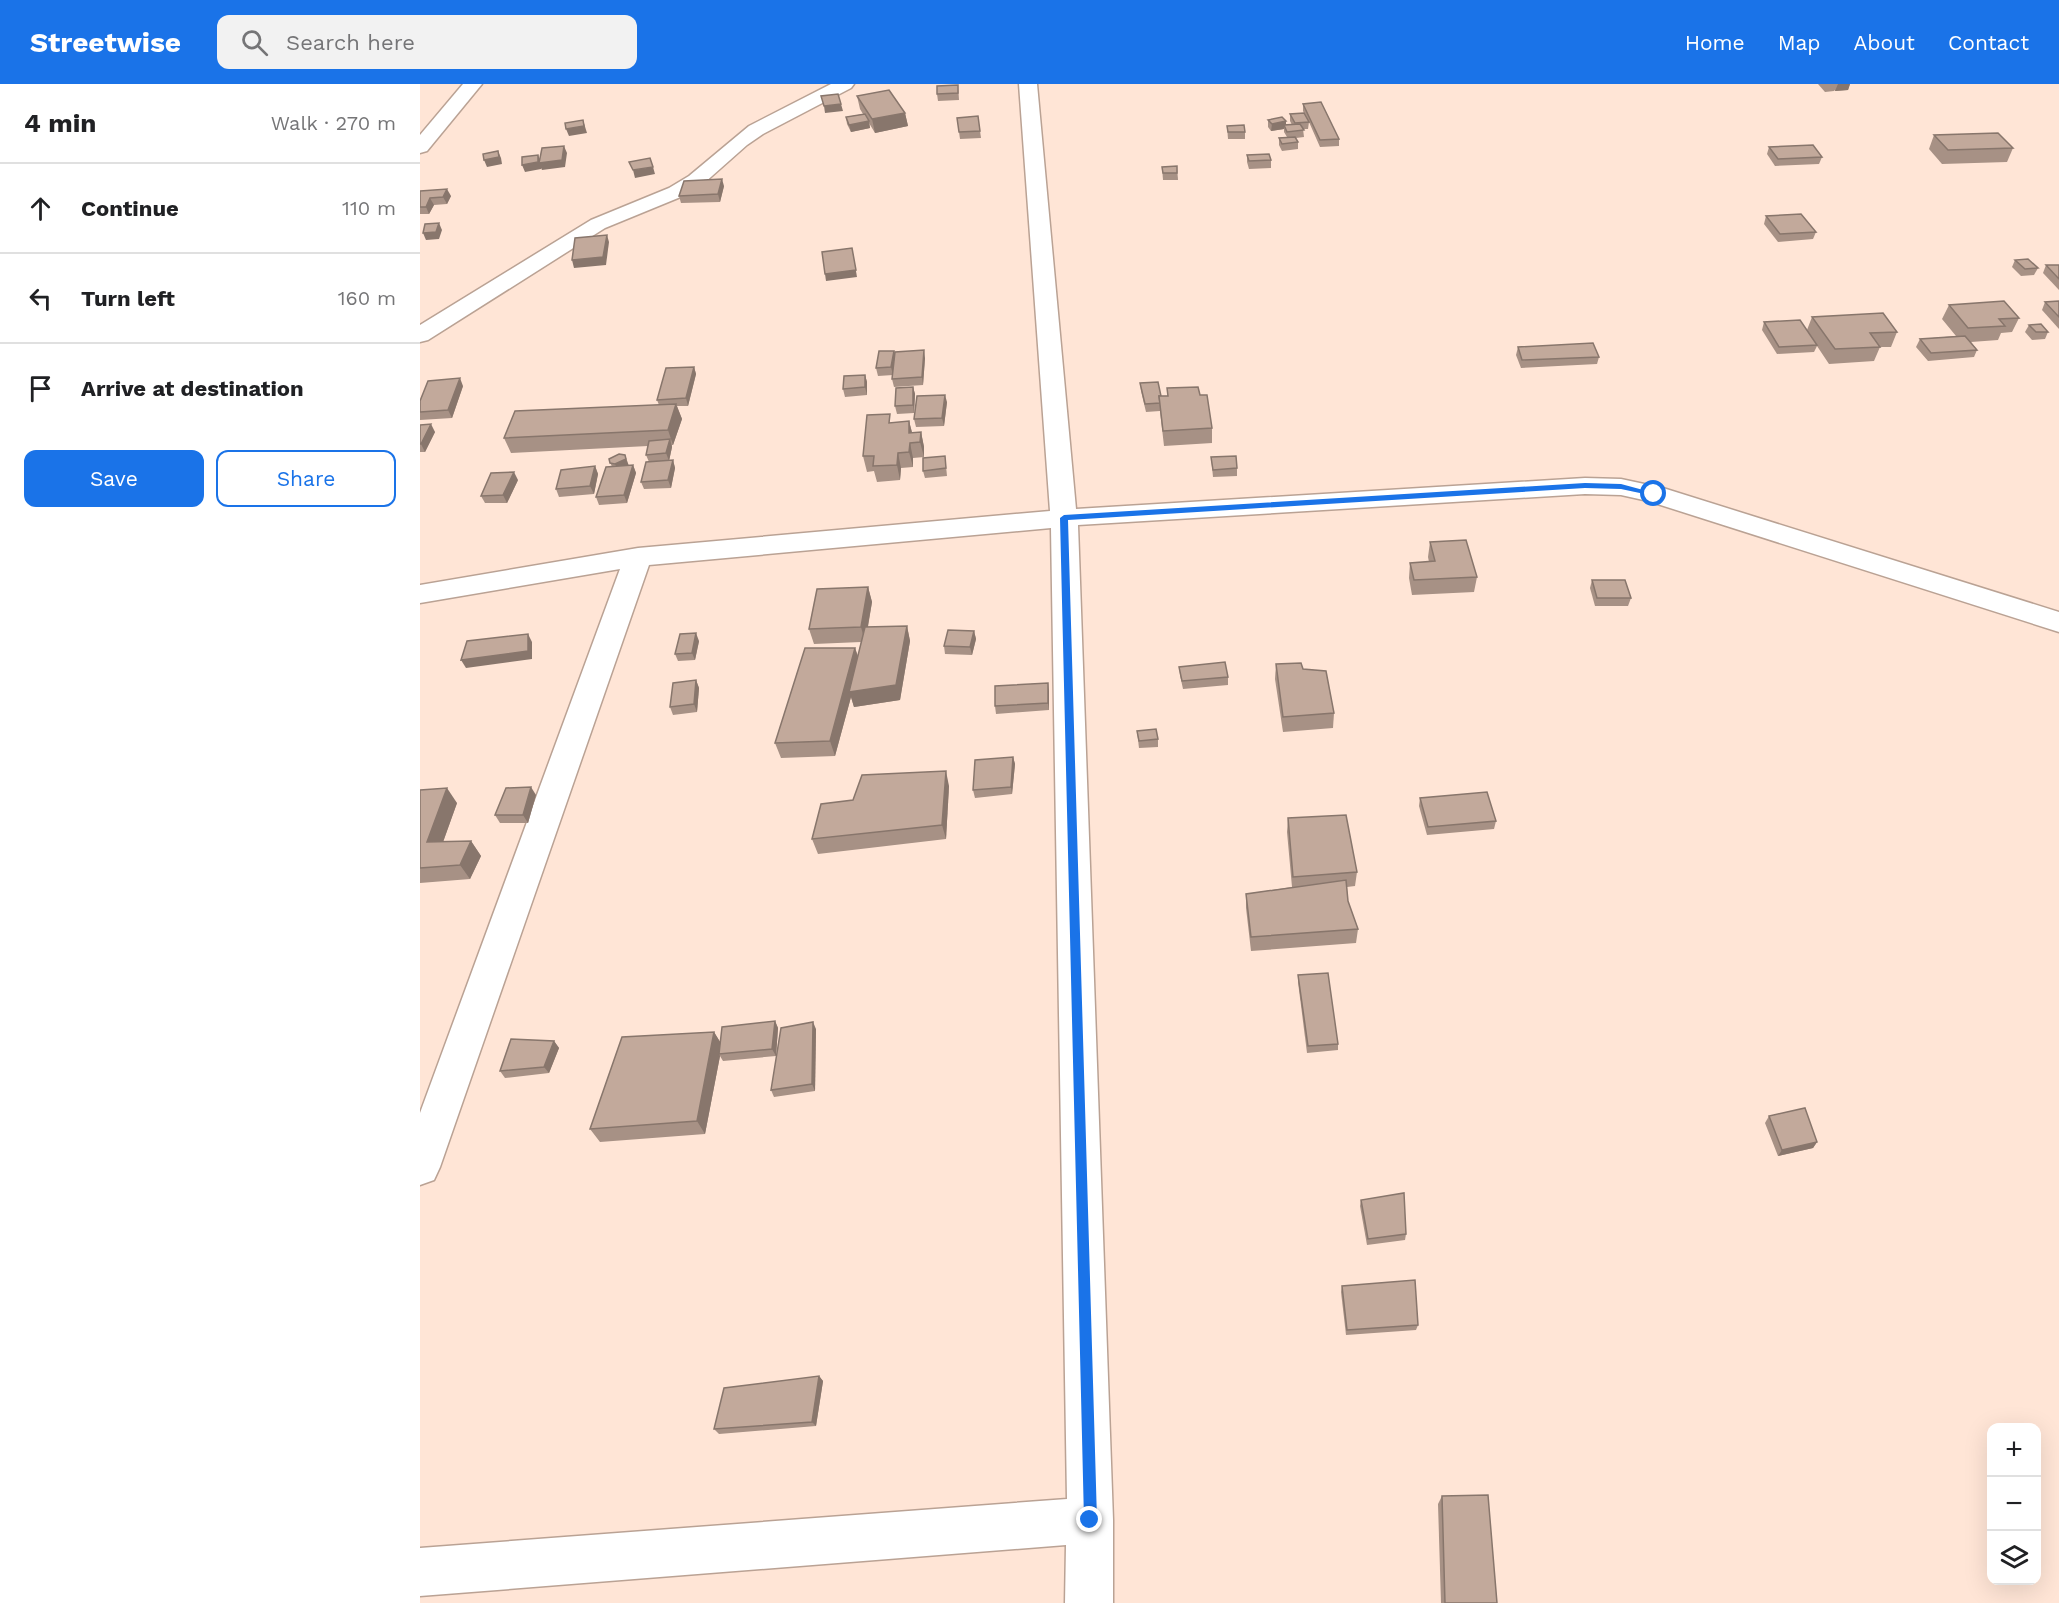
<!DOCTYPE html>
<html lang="en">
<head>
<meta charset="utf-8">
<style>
  :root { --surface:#fff; --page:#f2f2f2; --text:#202124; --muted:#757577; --line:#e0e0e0; --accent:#1a73e8 }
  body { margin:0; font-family:"Work Sans",sans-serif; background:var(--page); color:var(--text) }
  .controls { position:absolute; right:18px; bottom:18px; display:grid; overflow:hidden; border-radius:12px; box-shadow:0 6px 24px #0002 }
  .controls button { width:54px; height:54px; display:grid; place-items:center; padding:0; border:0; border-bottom:2px solid var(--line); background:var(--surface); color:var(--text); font:30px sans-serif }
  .stop { position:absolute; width:18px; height:18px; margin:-14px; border:4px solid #1a73e8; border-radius:50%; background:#fff }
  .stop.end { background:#1a73e8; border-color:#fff; box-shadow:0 2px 6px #0008 }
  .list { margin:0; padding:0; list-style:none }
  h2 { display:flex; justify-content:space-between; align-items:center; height:78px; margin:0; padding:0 24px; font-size:26px }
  h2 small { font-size:20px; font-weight:400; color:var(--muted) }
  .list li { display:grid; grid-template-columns:39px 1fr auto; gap:18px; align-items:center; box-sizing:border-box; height:90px; padding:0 24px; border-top:2px solid var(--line) }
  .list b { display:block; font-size:22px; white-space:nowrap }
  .list em { font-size:20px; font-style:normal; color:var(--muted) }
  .actions { display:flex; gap:12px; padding:18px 24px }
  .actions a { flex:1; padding:14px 0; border:2px solid var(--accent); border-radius:12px; text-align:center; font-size:21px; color:var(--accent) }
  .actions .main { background:var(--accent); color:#fff }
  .icon { flex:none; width:33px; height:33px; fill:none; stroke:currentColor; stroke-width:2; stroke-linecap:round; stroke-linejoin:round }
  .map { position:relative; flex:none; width:1639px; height:1519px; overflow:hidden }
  header { display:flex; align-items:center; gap:36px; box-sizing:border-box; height:84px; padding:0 30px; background:var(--accent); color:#fff }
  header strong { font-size:28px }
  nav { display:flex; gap:33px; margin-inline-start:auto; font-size:21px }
  .search { width:420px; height:54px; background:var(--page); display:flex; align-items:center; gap:15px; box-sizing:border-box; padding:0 21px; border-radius:12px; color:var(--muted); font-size:22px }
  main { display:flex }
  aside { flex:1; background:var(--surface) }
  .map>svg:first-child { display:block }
</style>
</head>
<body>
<header>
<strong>Streetwise</strong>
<div class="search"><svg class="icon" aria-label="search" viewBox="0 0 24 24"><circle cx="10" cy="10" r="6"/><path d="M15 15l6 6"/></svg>Search here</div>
<nav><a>Home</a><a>Map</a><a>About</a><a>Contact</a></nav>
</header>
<main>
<aside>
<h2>4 min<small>Walk · 270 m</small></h2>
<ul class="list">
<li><svg class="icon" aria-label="ahead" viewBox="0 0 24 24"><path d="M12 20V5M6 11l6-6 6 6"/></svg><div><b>Continue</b></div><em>110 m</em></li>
<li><svg class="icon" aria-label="left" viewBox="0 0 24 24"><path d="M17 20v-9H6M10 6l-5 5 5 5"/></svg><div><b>Turn left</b></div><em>160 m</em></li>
<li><svg class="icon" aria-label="arrive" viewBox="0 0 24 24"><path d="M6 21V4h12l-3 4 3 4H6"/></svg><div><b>Arrive at destination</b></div></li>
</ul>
<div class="actions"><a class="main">Save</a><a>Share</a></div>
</aside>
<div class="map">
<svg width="1639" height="1519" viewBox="0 0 1639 1519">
  <rect width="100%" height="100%" fill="#ffe5d6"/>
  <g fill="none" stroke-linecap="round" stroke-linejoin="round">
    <g stroke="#baa294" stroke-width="3">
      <g id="street">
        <polygon points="43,0 62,0 7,67 0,69 0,51"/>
        <polygon points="411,0 434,0 431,4 343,50 327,61 283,100 263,112 185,144 8,256 0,258 0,241 171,136 249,104 269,92 329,42"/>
        <polygon points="599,0 617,0 656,425 1165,394 1201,395 1243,404 1639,528 1639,548 1228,417 1201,411 1165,410 658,441 693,1436 693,1519 645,1519 646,1461 0,1512 0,1464 647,1415 631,444 229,481 20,1083 14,1096 0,1101 0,1029 200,485 0,519 0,501 218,464 630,427"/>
      </g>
    </g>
    <use href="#street" fill="#fff" fill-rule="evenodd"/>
  </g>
  <g fill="#a79185">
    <polygon points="1398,0 1430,0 1428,6 1415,7 1414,6 1414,7 1405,8"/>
    <polygon points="538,1 539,16 518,17 517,10"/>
    <polygon points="437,12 485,29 488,42 455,49 449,39 450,44 431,48 427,40 426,33 443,30 440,25"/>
    <polygon points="883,20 919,55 919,62 900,63 889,38 888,45 883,45 884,53 876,54 878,58 878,65 862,67 859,61 859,54 867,53 864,48 864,45 851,47 848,43 848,36 866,37 866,41 872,41 870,37 870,30 886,33 883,27"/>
    <polygon points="558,32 561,54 540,55 537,34"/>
    <polygon points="807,42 825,48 825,55 808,55"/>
    <polygon points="1514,51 1593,64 1587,78 1522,80 1509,65"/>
    <polygon points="1349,63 1402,73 1399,80 1355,82 1347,70"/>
    <polygon points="827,71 851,76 851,84 829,85 827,78"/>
    <polygon points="757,82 758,96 743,96 742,83"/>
    <polygon points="304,102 300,118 261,119 259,112"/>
    <polygon points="0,107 31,112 27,120 14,121 9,130 0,130"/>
    <polygon points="1346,132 1396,148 1393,155 1358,158 1344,140"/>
    <polygon points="1595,176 1618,184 1614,191 1601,192 1592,183"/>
    <polygon points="1626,181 1639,181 1639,206 1623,189"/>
    <polygon points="1639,217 1639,245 1622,226 1625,218"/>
    <polygon points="1529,221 1599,234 1592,248 1581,249 1578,256 1551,258 1557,266 1554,273 1508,277 1496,263 1500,255 1536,252 1522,235"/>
    <polygon points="1392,233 1477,248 1471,263 1460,263 1454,277 1409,280 1397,262 1394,268 1357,270 1342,246 1344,238 1387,246"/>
    <polygon points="1609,241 1628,248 1625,255 1612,256 1605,248"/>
    <polygon points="1098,263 1179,273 1177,280 1101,284 1096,271"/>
    <polygon points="474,267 475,271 505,274 503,301 474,303 472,295 473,291 458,292 456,284"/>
    <polygon points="274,283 276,290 268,322 257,322 262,335 253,361 252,361 252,363 249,377 253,376 255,384 251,404 224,405 221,398 229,378 226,371 228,362 91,369 84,354 239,321 237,316"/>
    <polygon points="445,291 447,298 447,311 425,313 423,305"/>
    <polygon points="720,299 741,312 780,311 792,344 792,359 744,362 740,327 726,328 721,307"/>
    <polygon points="43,302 32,334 0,336 0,317"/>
    <polygon points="493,303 495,310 494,329 477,330 475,322"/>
    <polygon points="527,318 524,342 496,343 494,335"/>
    <polygon points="489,337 492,348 501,348 504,363 504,373 493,374 493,383 481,384 480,396 457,398 454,387 447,388 443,372 472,339"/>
    <polygon points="0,341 15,348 5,368 0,368"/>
    <polygon points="525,372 527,392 505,394 503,387"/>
    <polygon points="791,373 817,384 817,392 793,393"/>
    <polygon points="189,375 209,382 213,381 216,389 207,419 179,421 176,413 192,383"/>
    <polygon points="175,382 178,390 174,410 139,413 136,405"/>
    <polygon points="98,396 87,419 65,419 61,412"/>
    <polygon points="1010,458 1057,493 1054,508 992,511 989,494 990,479 1009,478 1008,473"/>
    <polygon points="1172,496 1211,514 1208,522 1175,522 1170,504"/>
    <polygon points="448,503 452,518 448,543 487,542 490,557 480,616 434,623 431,613 415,672 361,674 355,659 435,564 438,572 441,558 394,560 389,545"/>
    <polygon points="554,547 556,555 552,571 525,570 524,562"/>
    <polygon points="279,557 275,576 258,577 255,570"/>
    <polygon points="856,580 883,585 914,629 913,644 863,648 855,595"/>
    <polygon points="759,583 808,593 808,601 763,605 760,591"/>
    <polygon points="276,596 279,604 277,628 253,631 250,623"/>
    <polygon points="629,607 629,626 576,630 575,622"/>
    <polygon points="717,647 738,655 738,663 719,664"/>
    <polygon points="593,673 595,680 592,710 555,714 553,706"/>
    <polygon points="529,702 526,755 398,770 392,755 433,716"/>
    <polygon points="0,706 37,719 23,758 51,757 61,772 50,795 0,799"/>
    <polygon points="116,711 108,739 80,739 75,731"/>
    <polygon points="1000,714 1076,737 1074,745 1007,751 999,722"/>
    <polygon points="868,734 937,788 935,802 927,803 928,817 938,845 936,859 831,867 826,824 826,810 872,803 867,748"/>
    <polygon points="878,891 918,960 918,966 887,969 878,898"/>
    <polygon points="355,937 358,944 356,972 303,977 300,972 285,1050 180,1058 170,1045 294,948 300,958"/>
    <polygon points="396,945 395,1007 354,1013 351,1006"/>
    <polygon points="134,957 139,964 129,989 85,994 80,987"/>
    <polygon points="1349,1032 1397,1058 1393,1064 1358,1072 1345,1039"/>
    <polygon points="941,1116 986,1150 985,1156 947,1161 940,1122"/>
    <polygon points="922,1202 998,1241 996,1246 926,1251 921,1208"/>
    <polygon points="399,1292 403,1297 396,1342 299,1350 294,1345"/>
    <polygon points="1022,1412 1077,1519 1021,1519 1018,1420"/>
  </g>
  <g fill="#88766c">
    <polygon points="1418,0 1430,0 1428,6 1415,7"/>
    <polygon points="421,20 423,27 405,29 404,22"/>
    <polygon points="485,29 488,42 455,49 452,35"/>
    <polygon points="163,36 167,49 149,52 146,45"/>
    <polygon points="449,37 450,44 431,48 429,41"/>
    <polygon points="866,37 866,44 864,41 864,45 851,47 852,40"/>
    <polygon points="144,62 147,69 145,83 122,86 121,84 121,85 105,88 102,81 118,71 121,78"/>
    <polygon points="78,67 81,74 82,80 67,83 64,76"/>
    <polygon points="233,83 235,90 215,94 213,86"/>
    <polygon points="302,95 304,102 300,118 298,110"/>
    <polygon points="27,105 31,112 27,120 23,113"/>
    <polygon points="10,114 14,121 9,130 6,123"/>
    <polygon points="19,139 22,146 19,155 6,156 3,149"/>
    <polygon points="187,151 189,158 186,181 154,184 152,176"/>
    <polygon points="432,164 437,193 406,197 405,190"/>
    <polygon points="504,266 505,274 503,301 502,293"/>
    <polygon points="474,267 476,274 473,291 471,283"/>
    <polygon points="274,283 276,290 268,322 266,314"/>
    <polygon points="445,291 447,298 447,311 445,303"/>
    <polygon points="40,294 43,302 32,334 28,326"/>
    <polygon points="493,303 495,310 494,329 493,321"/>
    <polygon points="525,311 527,318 524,342 522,334"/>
    <polygon points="256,320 262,335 253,361 248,346"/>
    <polygon points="489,337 493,353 489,349"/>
    <polygon points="11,340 15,348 5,368 1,360"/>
    <polygon points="501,348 504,363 504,373 500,358"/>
    <polygon points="250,355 252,363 249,377 246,369"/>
    <polygon points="490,359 493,374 493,383 489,368"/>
    <polygon points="478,369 481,384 480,396 477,381"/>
    <polygon points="205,371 209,382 199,388 195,380"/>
    <polygon points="253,376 255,384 251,404 248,396"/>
    <polygon points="213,381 216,389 207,419 204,411"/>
    <polygon points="175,382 178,390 174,410 170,402"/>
    <polygon points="94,388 98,396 87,419 83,411"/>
    <polygon points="448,503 452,518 445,558 441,543"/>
    <polygon points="487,542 490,557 480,616 434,623 431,613 415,672 410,657 435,564 440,579"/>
    <polygon points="554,547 556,555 552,571 550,563"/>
    <polygon points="276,549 279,557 275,576 272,569"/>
    <polygon points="108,550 112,558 112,575 46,584 41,576"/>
    <polygon points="276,596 279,604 277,628 274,620"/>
    <polygon points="628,599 629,607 629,626 628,619"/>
    <polygon points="593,673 595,680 592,710 591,703"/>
    <polygon points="526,687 529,702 526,755 522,741"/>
    <polygon points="111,703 116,711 108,739 103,731"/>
    <polygon points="27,704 37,719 18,772 7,758"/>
    <polygon points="51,757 61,772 50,795 40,781"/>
    <polygon points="355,937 358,944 356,972 352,965"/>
    <polygon points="393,938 396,945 395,1007 392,1000"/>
    <polygon points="294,948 302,961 299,970 300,972 285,1050 277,1037"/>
    <polygon points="134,957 139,964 129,989 124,983"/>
    <polygon points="1397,1058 1393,1064 1358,1072 1362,1066"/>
    <polygon points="399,1292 403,1297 396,1342 392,1338"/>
  </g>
  <g fill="#c2a99b" stroke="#88766c" stroke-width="1.5">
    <polygon points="538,1 538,9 517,10 517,2"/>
    <polygon points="469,6 485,29 452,35 437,12"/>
    <polygon points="418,10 421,20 404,22 401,12"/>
    <polygon points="901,18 919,55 900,56 883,20"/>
    <polygon points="884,29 889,38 875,39 870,30"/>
    <polygon points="445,30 449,37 429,41 426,33"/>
    <polygon points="558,32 560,47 539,48 537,34"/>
    <polygon points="862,33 866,37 852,40 848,36"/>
    <polygon points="163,36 164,42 146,45 145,39"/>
    <polygon points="880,40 884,46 867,48 864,41"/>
    <polygon points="824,41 825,48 808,48 807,42"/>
    <polygon points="1578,49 1593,64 1528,66 1514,51"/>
    <polygon points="875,53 878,58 862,60 859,54"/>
    <polygon points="1393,61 1402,73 1358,75 1349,63"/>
    <polygon points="144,62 142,76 119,79 122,64"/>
    <polygon points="78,67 79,73 64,76 63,70"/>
    <polygon points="849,70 851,76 829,77 827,71"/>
    <polygon points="118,71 118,78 102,81 102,73"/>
    <polygon points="230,74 233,83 213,86 209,78"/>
    <polygon points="757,82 757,89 743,89 742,83"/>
    <polygon points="302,95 298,110 259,112 264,97"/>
    <polygon points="27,105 23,113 10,114 6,123 0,123 0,107"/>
    <polygon points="1381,130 1396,148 1360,150 1346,132"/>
    <polygon points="19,139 16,148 3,149 5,140"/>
    <polygon points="187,151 183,173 152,176 155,154"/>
    <polygon points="432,164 436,186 405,190 402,168"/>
    <polygon points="1608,175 1618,184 1605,185 1595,176"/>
    <polygon points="1626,181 1639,181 1639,195"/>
    <polygon points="1584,217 1599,234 1579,235 1585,242 1548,244 1529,221"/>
    <polygon points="1639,217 1639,233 1625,218"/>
    <polygon points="1463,229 1477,248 1450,249 1460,263 1415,265 1392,233"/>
    <polygon points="1380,236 1397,261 1359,263 1344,238"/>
    <polygon points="1621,240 1628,248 1616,248 1609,241"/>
    <polygon points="1545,252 1557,266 1511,269 1500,255"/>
    <polygon points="1173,259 1179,273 1102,276 1098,263"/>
    <polygon points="504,266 502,293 472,295 475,268"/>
    <polygon points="459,267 474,267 471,283 456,284"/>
    <polygon points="274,283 266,314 237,316 246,284"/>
    <polygon points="445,291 445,303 423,305 424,292"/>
    <polygon points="40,294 28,326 0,328 0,317 8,297"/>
    <polygon points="738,298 741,312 739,312 740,319 725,320 720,299"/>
    <polygon points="493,303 493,321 475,322 476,304"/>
    <polygon points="778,303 780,311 787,311 792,344 743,347 739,312 748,312 747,304"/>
    <polygon points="525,311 522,334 494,335 497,312"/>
    <polygon points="256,320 248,346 84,354 95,327"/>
    <polygon points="470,330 469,339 489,337 489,349 501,348 500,358 490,359 489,368 478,369 477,381 453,382 454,372 443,372 447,331"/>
    <polygon points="11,340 1,360 0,360 0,341"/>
    <polygon points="250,355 246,369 226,371 229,357"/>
    <polygon points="199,370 205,371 206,375 195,380 190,379 189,375"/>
    <polygon points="525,372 526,384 503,387 503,374"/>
    <polygon points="816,372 817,384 793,386 791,373"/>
    <polygon points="253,376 248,396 221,398 226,378"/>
    <polygon points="213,381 204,411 176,413 186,383"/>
    <polygon points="175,382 170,402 136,405 141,386"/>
    <polygon points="94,388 83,411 61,412 71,389"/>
    <polygon points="1046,456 1057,493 994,496 990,479 1015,477 1010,458"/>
    <polygon points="1172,496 1205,496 1211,514 1177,514"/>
    <polygon points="448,503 441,543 389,545 397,505"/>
    <polygon points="487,542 476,601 429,608 445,543"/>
    <polygon points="528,546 554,547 550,563 524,562"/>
    <polygon points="276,549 272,569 255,570 260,550"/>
    <polygon points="108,550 108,567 41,576 47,557"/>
    <polygon points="385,564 435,564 410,657 355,659"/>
    <polygon points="805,578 808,593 762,597 759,583"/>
    <polygon points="881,579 883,585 906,587 914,629 863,633 856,580"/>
    <polygon points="276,596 274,620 250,623 253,599"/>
    <polygon points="628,599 628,619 575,622 575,602"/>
    <polygon points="736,645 738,655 719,657 717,647"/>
    <polygon points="593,673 591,703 553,706 555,676"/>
    <polygon points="526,687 522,741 392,755 401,720 433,716 442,691"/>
    <polygon points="111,703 103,731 75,731 86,704"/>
    <polygon points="27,704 7,758 51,757 40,781 0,784 0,706"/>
    <polygon points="1067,708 1076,737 1008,743 1000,714"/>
    <polygon points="926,731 937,788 873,793 868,734"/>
    <polygon points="926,796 928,817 938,845 831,853 826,810"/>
    <polygon points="908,889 918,960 888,962 878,891"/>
    <polygon points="355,937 352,965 299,970 302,943"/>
    <polygon points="393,938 392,1000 351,1006 361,944"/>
    <polygon points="294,948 277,1037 170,1045 202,953"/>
    <polygon points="91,955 134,957 124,983 80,987"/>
    <polygon points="1385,1024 1397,1058 1362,1066 1349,1032"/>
    <polygon points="984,1109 986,1150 948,1155 941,1116"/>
    <polygon points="995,1196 998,1241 927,1246 922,1202"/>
    <polygon points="399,1292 392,1338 294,1345 304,1304"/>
    <polygon points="1068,1411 1077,1519 1025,1519 1022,1412"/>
  </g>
  <polygon fill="#1a73e8" points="1165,399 1201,400 1238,410 1234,412 1201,405 1165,404 648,436 677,1436 675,1441 670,1443 666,1441 664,1436 640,434 644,431"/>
</svg>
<div class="controls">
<button>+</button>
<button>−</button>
<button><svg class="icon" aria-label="layers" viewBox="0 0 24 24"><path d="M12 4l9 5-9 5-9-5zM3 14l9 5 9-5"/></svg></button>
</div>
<div class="stop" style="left:1234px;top:410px"></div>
<div class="stop end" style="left:670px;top:1436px"></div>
</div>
</main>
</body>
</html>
